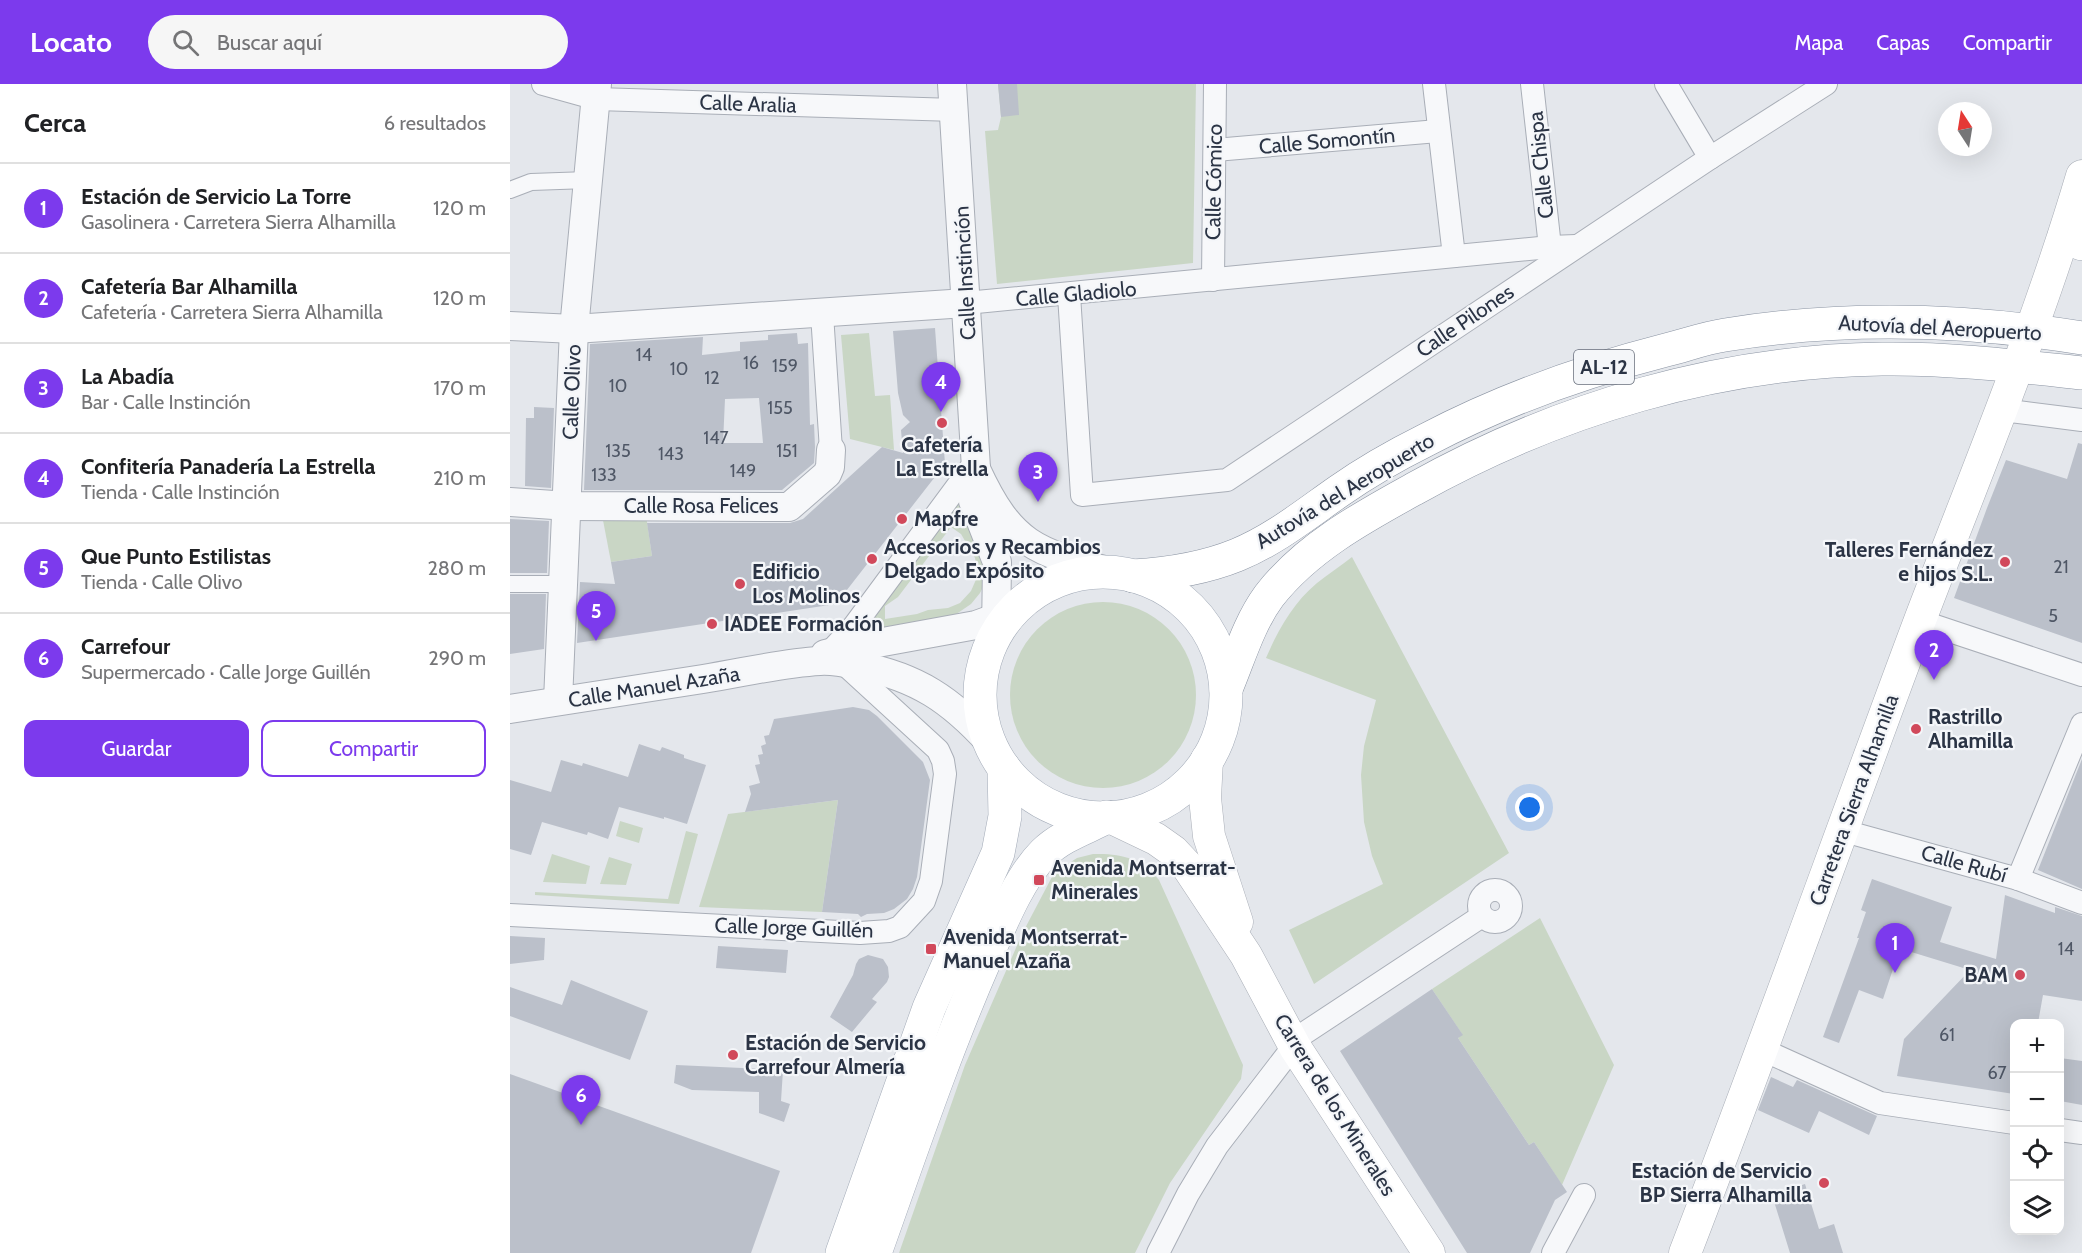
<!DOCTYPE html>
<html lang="es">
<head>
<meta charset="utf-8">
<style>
  :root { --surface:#fff; --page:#f6f6f6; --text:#202124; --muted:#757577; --line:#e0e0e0; --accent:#7c3aed }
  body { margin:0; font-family:Cabin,sans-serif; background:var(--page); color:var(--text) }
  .controls { position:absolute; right:18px; bottom:18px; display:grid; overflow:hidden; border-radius:12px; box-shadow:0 6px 24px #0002 }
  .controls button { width:54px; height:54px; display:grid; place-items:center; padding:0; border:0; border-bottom:2px solid var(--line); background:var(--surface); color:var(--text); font:30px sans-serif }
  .compass { position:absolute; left:1428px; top:18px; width:54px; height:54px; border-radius:50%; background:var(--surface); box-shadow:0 6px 24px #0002; rotate:348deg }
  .you { position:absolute; left:1020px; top:724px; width:21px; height:21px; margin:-15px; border:4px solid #fff; border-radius:50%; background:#1a73e8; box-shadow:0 0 0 9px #1a73e833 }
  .badge { display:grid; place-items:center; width:39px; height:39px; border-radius:50%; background:var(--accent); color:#fff; font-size:20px; font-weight:700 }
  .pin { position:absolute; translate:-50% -50px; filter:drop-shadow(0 2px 3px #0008) }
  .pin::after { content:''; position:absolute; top:32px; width:21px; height:18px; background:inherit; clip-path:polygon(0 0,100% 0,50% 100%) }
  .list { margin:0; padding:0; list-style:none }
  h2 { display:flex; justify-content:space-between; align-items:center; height:78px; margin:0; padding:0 24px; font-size:26px }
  h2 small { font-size:20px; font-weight:400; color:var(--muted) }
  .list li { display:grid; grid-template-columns:39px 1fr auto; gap:18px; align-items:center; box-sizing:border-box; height:90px; padding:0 24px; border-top:2px solid var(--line) }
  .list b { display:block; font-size:22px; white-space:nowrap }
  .list p { margin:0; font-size:20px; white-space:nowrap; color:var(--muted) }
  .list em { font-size:20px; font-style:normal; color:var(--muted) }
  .actions { display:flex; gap:12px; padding:18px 24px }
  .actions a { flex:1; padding:14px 0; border:2px solid var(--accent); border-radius:12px; text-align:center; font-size:21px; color:var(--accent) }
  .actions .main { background:var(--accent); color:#fff }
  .icon { flex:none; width:33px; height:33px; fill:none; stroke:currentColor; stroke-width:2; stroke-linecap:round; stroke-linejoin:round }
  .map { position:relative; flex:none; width:1572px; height:1169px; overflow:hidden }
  header { display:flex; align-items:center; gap:36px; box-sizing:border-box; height:84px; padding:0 30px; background:var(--accent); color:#fff }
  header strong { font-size:28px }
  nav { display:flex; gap:33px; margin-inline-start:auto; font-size:21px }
  .search { width:420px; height:54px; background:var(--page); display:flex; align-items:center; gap:15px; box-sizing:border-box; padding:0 21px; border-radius:33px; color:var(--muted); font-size:22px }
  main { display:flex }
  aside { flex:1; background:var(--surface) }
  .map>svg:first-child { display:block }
</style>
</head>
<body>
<header>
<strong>Locato</strong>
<div class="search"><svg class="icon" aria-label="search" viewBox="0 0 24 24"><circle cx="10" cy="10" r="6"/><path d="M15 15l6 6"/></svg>Buscar aquí</div>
<nav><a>Mapa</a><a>Capas</a><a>Compartir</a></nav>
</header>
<main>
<aside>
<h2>Cerca<small>6 resultados</small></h2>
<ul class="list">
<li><span class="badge">1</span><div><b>Estación de Servicio La Torre</b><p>Gasolinera · Carretera Sierra Alhamilla</p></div><em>120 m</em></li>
<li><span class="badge">2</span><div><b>Cafetería Bar Alhamilla</b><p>Cafetería · Carretera Sierra Alhamilla</p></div><em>120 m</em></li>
<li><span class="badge">3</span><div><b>La Abadía</b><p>Bar · Calle Instinción</p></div><em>170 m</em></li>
<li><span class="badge">4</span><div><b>Confitería Panadería La Estrella</b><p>Tienda · Calle Instinción</p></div><em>210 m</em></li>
<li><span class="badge">5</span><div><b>Que Punto Estilistas</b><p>Tienda · Calle Olivo</p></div><em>280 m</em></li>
<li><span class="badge">6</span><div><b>Carrefour</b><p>Supermercado · Calle Jorge Guillén</p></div><em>290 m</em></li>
</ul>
<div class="actions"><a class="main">Guardar</a><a>Compartir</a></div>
</aside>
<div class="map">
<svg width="1572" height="1169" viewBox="0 0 1572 1169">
  <rect width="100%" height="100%" fill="#e4e7ec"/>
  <g fill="#c9d6c5" fill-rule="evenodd">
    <polygon points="488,0 686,0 683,179 487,200 475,47 488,46 491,33"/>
    <polygon points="359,249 365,312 380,311 384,366 340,355 331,251"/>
    <path d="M 448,417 L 475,483 L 473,503 L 470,509 L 461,520 L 442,533 L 349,548 ZM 441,443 L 451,450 L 465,474 L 468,491 L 461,507 L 450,519 L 438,524 L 418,526 L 407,530 L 375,535 L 375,522 L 388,513 Z"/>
    <polygon points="92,431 136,431 142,472 101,478"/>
    <path d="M 842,473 L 999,769 L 804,900 L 779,846 L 873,800 L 862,772 L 854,738 L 851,691 L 854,662 L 866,616 L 756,574 C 768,546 783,519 807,499 C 818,490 831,482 842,473 Z"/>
    <circle cx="593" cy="611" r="93"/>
    <polygon points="328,716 312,828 189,823 218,730"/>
    <polygon points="110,737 133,744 129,759 106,752"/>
    <polygon points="176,747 188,750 169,820 25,811 25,808 158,815"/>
    <polygon points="42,770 80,782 76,800 33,798"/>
    <path d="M 583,770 C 610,769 632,774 649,796 L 733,981 L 731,995 L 660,1099 L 625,1169 L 389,1169 L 455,981 L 512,850 L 544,789 L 567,774 Z"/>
    <polygon points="99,773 122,780 116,801 90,800"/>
    <polygon points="1030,834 1104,981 1052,1101 1024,1058 1019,1061 948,954 952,950 922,905"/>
  </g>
  <g fill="#bbc0ca" fill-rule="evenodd">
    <polygon points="488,0 507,0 509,31 491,33"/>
    <polygon points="425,244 435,380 326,520 67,559 70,498 105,500 101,478 142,472 137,439 280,439 293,435 372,363 393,369 391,346 400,338 393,331 388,309 383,247"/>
    <path d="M 287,249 L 288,260 L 298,259 L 300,341 L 304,340 L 305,363 L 304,379 L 272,406 L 74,406 L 80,260 L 193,253 L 192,271 L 230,267 L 230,258 L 258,256 L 258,251 ZM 249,314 L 253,359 L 213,359 L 215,315 Z"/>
    <polygon points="24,323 44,324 41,404 15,402 16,334 24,334"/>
    <polygon points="1568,359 1572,360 1572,559 1444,514 1477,424 1496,376 1557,395"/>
    <polygon points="0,435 39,437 37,489 0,489"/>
    <polygon points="0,510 36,510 34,565 0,570"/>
    <polygon points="343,623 359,626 367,632 413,678 420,696 407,793 403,805 397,815 384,825 374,829 357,830 351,833 348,830 312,828 328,716 235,728 241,710 239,702 250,699 245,681 250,680 248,671 253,670 251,662 256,660 254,652 259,651 264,635"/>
    <polygon points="129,660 150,667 152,663 174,671 174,674 196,681 177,740 154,733 154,735 109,723 98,755 78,748 77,751 32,738 21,771 0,765 0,696 41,708 51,676 72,682 73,679 118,693"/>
    <polygon points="1572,675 1572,805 1528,786"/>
    <polygon points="1362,795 1442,823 1430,858 1486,875 1495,811 1545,829 1545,823 1572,832 1572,917 1533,911 1528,939 1504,939 1504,1010 1387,992 1394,955 1460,886 1398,867 1397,870 1389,867 1373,915 1349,906 1329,959 1313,953 1349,854 1347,854 1356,828 1351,826"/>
    <polygon points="0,852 35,854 34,876 0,880"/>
    <polygon points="208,862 278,866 276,889 206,884"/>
    <polygon points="358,871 373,875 378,883 379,893 377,898 362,915 367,918 342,948 320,933 343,891 346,880 349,875"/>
    <polygon points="61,896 138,927 120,976 0,932 0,903 52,921"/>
    <polygon points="922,905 953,951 948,954 1019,1061 1024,1058 1057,1108 1045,1116 1020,1169 957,1169 830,967"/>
    <polygon points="1550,974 1572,977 1572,1021 1550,1017"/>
    <polygon points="166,981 273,986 271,1017 280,1020 274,1038 249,1029 249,1008 182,1006 164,999"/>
    <polygon points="0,990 270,1087 241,1169 0,1169"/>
    <polygon points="1261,993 1283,1003 1287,996 1367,1032 1359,1051 1309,1027 1299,1049 1248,1026"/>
    <polygon points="1295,1100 1309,1145 1324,1140 1333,1169 1280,1169 1262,1111"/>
  </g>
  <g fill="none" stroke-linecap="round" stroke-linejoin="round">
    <g stroke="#a9aeb7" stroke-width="18">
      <g id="pedestrian">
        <polyline points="0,106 21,98 78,96"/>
        <polyline points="0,500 54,500"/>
      </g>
    </g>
    <g stroke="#a9aeb7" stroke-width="24">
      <g id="minor">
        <polyline points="33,0 87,15 445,26"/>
        <polyline points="924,0 944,172"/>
        <polyline points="1022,0 1040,163"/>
        <polyline points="1156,0 1200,74"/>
        <polyline points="705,66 928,47"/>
        <polyline points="703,196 705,0"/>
        <polyline points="559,211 572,411 717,396 1200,74 1316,0"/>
        <polyline points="456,219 1040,163 1066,162"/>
        <polyline points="312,230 321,366"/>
        <polyline points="1492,326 1572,336"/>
        <polyline points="1410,537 1572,591"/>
        <polyline points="319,569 344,542 466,377"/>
        <polyline points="1334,747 1508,795 1572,819"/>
        <polyline points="1508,795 1572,640"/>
        <circle cx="985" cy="822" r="16"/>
        <polyline points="0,831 350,849 379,847 390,843 414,817 421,797 435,690 433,677 428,666 332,578"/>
        <polyline points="1251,965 1370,1019 1504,1039"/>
        <polyline points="1550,1046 1572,1049"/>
        <polyline points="648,1169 678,1110 707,1062 793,950 972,832"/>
        <polyline points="1043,1169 1074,1111"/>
      </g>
    </g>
    <g stroke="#a9aeb7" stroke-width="30">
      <g id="tertiary">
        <polyline points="442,0 466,384 463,417 487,478 486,550"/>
        <polyline points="0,242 64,245 456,219"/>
        <path d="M 466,385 C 501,461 525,468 602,488"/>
        <polyline points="0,418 58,422 279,423 317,390 320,383 321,366"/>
        <polyline points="315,570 340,564 466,541 502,528"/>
        <polyline points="48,617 64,245 87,0"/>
        <path d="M 0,625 C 64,615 129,605 193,595 C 232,589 271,579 310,577 C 324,576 336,579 350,582 C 407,593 441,616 480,659"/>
      </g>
    </g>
    <g stroke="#a9aeb7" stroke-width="33">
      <g id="secondary">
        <polyline points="697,675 695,714 699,752 727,838"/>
        <polyline points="600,733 646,755 663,767 677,782 736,871 785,963 919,1169"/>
        <path d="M 1175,1169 C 1256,959 1331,747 1410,536 C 1466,389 1527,244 1572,92"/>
      </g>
    </g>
    <g stroke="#a3abb8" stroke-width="34">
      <g id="primary">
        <circle cx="593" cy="611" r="123"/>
        <polyline points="332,1169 419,924 488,769 495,732 494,684"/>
        <path d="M 365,1169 C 400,1071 433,972 475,876 C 490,842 508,795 534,769 C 551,752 576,744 597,733"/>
      </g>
    </g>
    <g stroke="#8b94a3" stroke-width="34">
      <g id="trunk">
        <polyline points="1554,153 1572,160"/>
        <path d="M 623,492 C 657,490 695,484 727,471 C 764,456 796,430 829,407 C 856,388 886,371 916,356 C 992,316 1074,287 1156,266 C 1176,261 1195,254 1215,251 C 1333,232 1455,235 1572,254"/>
        <path d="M 716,605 C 729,574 739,539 759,512 C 796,464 853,433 904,405 C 1047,325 1208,277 1372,275 C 1438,274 1506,282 1572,289"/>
      </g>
    </g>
    <use href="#pedestrian" stroke="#f7f8fa" stroke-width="16"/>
    <use href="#minor" stroke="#f7f8fa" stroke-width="22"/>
    <use href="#tertiary" stroke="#f7f8fa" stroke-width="28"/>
    <use href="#secondary" stroke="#fff" stroke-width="32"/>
    <use href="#primary" stroke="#fff" stroke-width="33"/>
    <use href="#trunk" stroke="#fff" stroke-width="33"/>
  </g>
  <g fill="#d1495b" stroke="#f4f6f9" stroke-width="2">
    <circle cx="432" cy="339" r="6"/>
    <circle cx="392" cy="435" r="6"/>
    <circle cx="362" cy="475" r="6"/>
    <circle cx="1495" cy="478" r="6"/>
    <circle cx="230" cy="500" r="6"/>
    <circle cx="202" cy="540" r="6"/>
    <circle cx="1406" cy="645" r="6"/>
    <rect x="523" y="790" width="12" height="12" rx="3"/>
    <rect x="415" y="859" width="12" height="12" rx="3"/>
    <circle cx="1510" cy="891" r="6"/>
    <circle cx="223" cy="971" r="6"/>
    <circle cx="1314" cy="1099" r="6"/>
  </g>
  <g text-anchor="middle" stroke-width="4.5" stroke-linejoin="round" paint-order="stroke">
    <g font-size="18" fill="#4f5766">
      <text x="134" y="277">14</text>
      <text x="241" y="285">16</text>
      <text x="275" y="288">159</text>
      <text x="169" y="291">10</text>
      <text x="202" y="300">12</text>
      <text x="108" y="308">10</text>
      <text x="270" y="330">155</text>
      <text x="206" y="360">147</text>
      <text x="108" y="373">135</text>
      <text x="277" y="373">151</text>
      <text x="161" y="376">143</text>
      <text x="233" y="393">149</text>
      <text x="94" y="397">133</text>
      <text x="1551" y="489">21</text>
      <text x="1543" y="538">5</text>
      <text x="1556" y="871">14</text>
      <text x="1437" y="957">61</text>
      <text x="1487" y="995">67</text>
    </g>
    <rect fill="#f4f6f9" stroke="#676e7b" stroke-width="1.5" x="1064" y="266" width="60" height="34" rx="4.5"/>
    <g font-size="20" font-weight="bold" fill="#2b3445">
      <text x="1094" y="290">AL-12</text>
    </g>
    <g font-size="21" fill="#2b3445" stroke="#f4f6f9">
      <text transform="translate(238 20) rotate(2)" y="7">Calle Aralia</text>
      <text transform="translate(817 57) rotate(-5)" y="7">Calle Somontín</text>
      <text transform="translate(1031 81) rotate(-96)" y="7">Calle Chispa</text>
      <text transform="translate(704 98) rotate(-89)" y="7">Calle Cómico</text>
      <text transform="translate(455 189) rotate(-93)" y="7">Calle Instinción</text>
      <text transform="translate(566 210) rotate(-5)" y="7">Calle Gladiolo</text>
      <text transform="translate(955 237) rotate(-34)" y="7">Calle Pilones</text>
      <text transform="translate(1430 244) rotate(3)" y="7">Autovía del Aeropuerto</text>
      <text transform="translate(62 308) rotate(-88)" y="7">Calle Olivo</text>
      <text transform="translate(835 407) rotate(-31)" y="7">Autovía del Aeropuerto</text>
      <text x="191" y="429">Calle Rosa Felices</text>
      <text transform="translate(144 603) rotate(-9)" y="7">Calle Manuel Azaña</text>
      <text transform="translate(1344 716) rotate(-70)" y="7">Carretera Sierra Alhamilla</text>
      <text transform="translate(1454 780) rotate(16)" y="7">Calle Rubí</text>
      <text transform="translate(284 844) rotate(2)" y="7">Calle Jorge Guillén</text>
      <text transform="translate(825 1021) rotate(58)" y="7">Carrera de los Minerales</text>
    </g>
    <g font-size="21" font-weight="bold" fill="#2b3445" stroke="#f4f6f9" text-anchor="start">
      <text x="432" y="368" text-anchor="middle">Cafetería<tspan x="432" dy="24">La Estrella</tspan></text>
      <text x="404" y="442">Mapfre</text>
      <text x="374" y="470">Accesorios y Recambios<tspan x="374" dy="24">Delgado Expósito</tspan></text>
      <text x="1483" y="473" text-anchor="end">Talleres Fernández<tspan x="1483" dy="24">e hijos S.L.</tspan></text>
      <text x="242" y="495">Edificio<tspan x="242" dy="24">Los Molinos</tspan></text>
      <text x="214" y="547">IADEE Formación</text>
      <text x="1418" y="640">Rastrillo<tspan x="1418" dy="24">Alhamilla</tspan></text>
      <text x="541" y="791">Avenida Montserrat-<tspan x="541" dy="24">Minerales</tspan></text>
      <text x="433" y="860">Avenida Montserrat-<tspan x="433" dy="24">Manuel Azaña</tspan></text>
      <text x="1498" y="898" text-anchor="end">BAM</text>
      <text x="235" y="966">Estación de Servicio<tspan x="235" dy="24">Carrefour Almería</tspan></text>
      <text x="1302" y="1094" text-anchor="end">Estación de Servicio<tspan x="1302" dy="24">BP Sierra Alhamilla</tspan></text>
    </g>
  </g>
</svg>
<div class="controls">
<button>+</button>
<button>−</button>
<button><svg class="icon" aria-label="locate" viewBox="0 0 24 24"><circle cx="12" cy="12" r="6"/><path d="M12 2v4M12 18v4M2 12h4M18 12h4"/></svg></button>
<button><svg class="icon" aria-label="layers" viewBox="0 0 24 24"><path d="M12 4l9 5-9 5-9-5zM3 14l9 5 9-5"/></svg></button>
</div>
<svg class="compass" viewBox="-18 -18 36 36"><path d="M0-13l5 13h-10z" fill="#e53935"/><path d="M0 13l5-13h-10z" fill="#757577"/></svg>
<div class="you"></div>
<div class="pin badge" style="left:1385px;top:889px">1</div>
<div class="pin badge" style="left:1424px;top:596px">2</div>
<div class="pin badge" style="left:528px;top:418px">3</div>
<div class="pin badge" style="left:431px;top:328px">4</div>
<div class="pin badge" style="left:86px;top:557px">5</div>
<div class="pin badge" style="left:71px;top:1041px">6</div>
</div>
</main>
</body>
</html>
